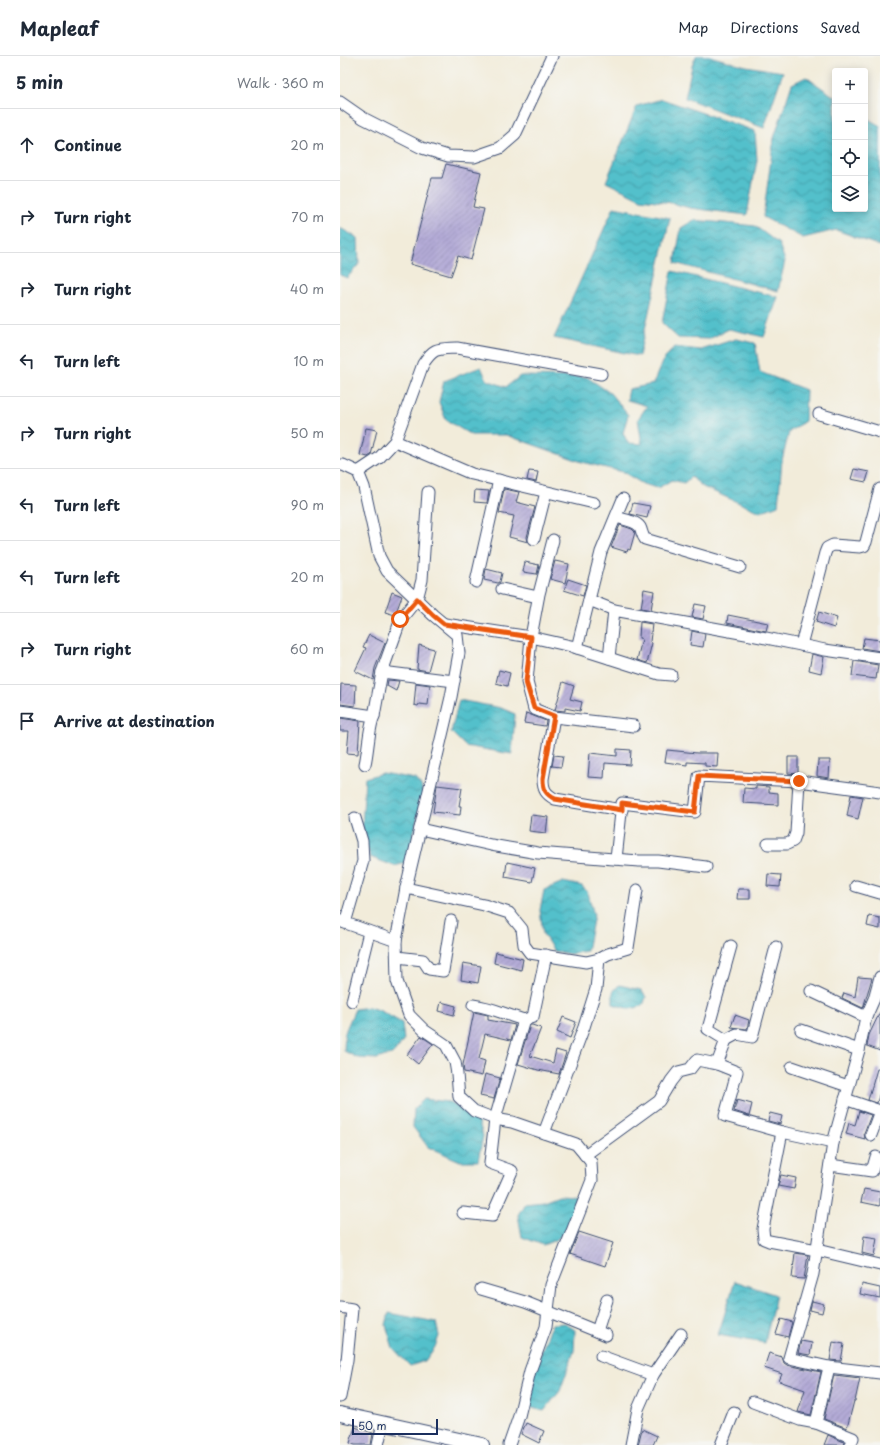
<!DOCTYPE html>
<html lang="en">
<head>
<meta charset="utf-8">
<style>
  :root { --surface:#fff; --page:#f2f2f3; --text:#1f2937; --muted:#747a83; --line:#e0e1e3 }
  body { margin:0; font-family:"Playpen Sans",sans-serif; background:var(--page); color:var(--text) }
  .controls { position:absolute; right:12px; top:12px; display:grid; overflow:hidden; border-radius:4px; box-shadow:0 2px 10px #0003 }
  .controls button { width:36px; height:36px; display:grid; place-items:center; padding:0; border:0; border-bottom:1px solid var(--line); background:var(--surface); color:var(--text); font:20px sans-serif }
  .scale { position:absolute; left:12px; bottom:10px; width:86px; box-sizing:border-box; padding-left:4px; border:2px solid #1b2f5e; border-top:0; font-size:11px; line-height:14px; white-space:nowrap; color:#1b2f5e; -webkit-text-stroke:3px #f6f6f2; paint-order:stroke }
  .stop { position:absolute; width:12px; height:12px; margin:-9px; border:3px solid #ea580c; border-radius:50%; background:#fff }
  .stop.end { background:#ea580c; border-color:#fff; box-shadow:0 1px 4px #0008 }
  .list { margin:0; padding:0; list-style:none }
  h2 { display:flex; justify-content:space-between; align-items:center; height:52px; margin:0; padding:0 16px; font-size:17px }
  h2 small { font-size:13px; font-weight:400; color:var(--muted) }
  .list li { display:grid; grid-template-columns:26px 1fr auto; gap:12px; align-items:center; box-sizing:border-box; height:72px; padding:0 16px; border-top:1px solid var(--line) }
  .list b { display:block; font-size:15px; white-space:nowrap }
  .list em { font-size:13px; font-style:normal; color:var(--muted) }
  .icon { flex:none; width:22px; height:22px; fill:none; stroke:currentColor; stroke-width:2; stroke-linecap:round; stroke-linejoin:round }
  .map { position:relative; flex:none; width:540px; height:1389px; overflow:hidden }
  header { display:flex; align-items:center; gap:24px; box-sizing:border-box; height:56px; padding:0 20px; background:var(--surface); border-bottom:1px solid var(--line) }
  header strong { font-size:19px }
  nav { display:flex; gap:22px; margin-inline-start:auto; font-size:14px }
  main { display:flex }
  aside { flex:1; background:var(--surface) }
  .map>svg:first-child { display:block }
</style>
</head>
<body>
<header>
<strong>Mapleaf</strong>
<nav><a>Map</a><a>Directions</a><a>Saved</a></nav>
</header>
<main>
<aside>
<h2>5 min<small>Walk · 360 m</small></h2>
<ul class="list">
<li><svg class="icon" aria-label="ahead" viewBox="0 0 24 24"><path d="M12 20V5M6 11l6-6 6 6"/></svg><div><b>Continue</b></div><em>20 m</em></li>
<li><svg class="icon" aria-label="right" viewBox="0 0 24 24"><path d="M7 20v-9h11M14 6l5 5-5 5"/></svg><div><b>Turn right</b></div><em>70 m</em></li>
<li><svg class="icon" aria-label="right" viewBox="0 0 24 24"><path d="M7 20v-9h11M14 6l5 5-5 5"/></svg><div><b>Turn right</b></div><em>40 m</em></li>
<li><svg class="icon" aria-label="left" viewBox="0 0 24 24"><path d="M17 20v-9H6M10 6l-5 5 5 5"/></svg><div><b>Turn left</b></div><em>10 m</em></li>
<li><svg class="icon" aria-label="right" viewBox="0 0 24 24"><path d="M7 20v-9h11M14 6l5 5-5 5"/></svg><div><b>Turn right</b></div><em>50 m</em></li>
<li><svg class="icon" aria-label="left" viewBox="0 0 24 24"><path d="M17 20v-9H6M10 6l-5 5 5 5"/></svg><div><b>Turn left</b></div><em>90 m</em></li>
<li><svg class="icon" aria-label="left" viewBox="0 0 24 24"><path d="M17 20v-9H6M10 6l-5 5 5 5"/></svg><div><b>Turn left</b></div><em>20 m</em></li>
<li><svg class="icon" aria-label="right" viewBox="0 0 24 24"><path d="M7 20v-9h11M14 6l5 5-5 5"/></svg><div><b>Turn right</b></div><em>60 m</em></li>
<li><svg class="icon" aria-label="arrive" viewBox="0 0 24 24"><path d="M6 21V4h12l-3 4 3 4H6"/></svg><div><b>Arrive at destination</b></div></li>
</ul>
</aside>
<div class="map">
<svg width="540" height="1389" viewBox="0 0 540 1389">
  <defs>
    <pattern id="water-waves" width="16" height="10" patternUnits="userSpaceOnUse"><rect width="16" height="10" fill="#53c0cb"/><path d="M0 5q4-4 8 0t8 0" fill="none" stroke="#449ca8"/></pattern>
    <pattern id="building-hatch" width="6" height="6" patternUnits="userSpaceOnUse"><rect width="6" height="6" fill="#b4abd7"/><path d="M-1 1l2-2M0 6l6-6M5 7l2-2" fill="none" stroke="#928cb2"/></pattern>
  </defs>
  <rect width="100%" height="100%" fill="#f6f6f2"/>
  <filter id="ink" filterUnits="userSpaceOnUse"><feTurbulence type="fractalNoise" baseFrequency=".025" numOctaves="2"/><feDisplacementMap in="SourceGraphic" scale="8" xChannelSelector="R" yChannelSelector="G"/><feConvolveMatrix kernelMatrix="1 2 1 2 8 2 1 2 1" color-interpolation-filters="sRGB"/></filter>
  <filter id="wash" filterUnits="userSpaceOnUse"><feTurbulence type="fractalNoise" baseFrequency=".012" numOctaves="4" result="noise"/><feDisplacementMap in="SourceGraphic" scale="16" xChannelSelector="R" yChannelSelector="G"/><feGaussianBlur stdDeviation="0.9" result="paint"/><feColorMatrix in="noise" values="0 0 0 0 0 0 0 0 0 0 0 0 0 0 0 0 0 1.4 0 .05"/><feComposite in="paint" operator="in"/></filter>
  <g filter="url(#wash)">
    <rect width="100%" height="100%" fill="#f2ecda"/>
    <g fill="url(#water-waves)" stroke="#377894">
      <polygon points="356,0 369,0 406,10 443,16 424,72 345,42 352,10"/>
      <polygon points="466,21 495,41 495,153 525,153 525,61 540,70 540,190 496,174 463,182 423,161 434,82 452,28"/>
      <polygon points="322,43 415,75 417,104 407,159 350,152 332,147 301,143 266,126 297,50"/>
      <polygon points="274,151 330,162 299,300 214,282"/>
      <polygon points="354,164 415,170 439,188 445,205 438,235 335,207 341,172"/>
      <polygon points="0,172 18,182 19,208 7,222 0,219"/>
      <polygon points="332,215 438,241 424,281 389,273 369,283 338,282 322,267"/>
      <polygon points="396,283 415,287 420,316 466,334 465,365 449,376 442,404 438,449 420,456 363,431 351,421 344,427 332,424 318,432 303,428 283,416 242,406 166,379 131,379 106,364 99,346 104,325 141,311 147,324 166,331 180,320 247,321 270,337 288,359 283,377 288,387 302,388 298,363 307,350 287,344 289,333 313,328 322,306 334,291 361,294"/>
      <polygon points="119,644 161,652 175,658 172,698 125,690 111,676"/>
      <polygon points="42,717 75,723 81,730 83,737 67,807 54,810 30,801 22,772 25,722"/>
      <polygon points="223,826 242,830 248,837 254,859 247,895 230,898 214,895 203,878 200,854 204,834"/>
      <polygon points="279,929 301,934 306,941 303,950 290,953 273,948 273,936"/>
      <polygon points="29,951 41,955 62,967 64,984 54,997 37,1003 18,1002 4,995 5,976 15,953"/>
      <polygon points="84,1043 109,1046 125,1054 138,1063 143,1080 138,1105 120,1105 88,1091 73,1071 74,1053"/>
      <polygon points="219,1139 235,1140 236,1149 226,1176 216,1184 203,1189 182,1181 178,1159 185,1147 203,1145"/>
      <polygon points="395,1225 436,1239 425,1287 378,1279"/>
      <polygon points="49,1257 96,1266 99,1280 95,1291 85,1305 70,1310 53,1292 46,1269"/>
      <polygon points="225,1267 235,1274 234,1295 220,1335 204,1355 188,1351 189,1328 212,1268"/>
    </g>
    <g id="blocks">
      <g fill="url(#building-hatch)">
        <polygon points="106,108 141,116 133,151 144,153 131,204 118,200 111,220 70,208 92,122 102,122"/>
        <polygon points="26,372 37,374 31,399 28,401 20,399"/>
        <polygon points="514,413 529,416 526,426 511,423"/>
        <polygon points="189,415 198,416 196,426 187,424"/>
        <polygon points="164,433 179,436 176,446 195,451 187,481 188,486 169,481 174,460 159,457"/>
        <polygon points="135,434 149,435 147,447 134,446"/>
        <polygon points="293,447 310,450 307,462 290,458"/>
        <polygon points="280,469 292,473 295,476 290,494 288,493 287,496 271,491"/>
        <polygon points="215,505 229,508 225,527 210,523"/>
        <polygon points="185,506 199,509 197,518 183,516"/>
        <polygon points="146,513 162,517 160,526 158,527 144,524"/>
        <polygon points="228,523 246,529 243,540 224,534"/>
        <polygon points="304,533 314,535 311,554 301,552"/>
        <polygon points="52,536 62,540 55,559 45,556"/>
        <polygon points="355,548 366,550 363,563 352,561"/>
        <polygon points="479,556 497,562 494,572 476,566"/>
        <polygon points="388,559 428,567 426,575 387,567"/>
        <polygon points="300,566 312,568 310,586 312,587 307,607 297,604 302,583 299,582"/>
        <polygon points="352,575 365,578 363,591 350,589"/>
        <polygon points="29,579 45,587 35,612 33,624 15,615 26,592 23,591"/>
        <polygon points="524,582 540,584 540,595 522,592"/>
        <polygon points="79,589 94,593 88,615 77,613"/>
        <polygon points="472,598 484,601 481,617 469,614"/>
        <polygon points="514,605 538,609 536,623 512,620"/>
        <polygon points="159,614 170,617 167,630 156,627"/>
        <polygon points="48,624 59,625 56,635 47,630"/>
        <polygon points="223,626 234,630 230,643 242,646 240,655 225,652 225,655 215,654"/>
        <polygon points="76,627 90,629 88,649 79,648 78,650 74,649"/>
        <polygon points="1,628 16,629 15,650 0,648"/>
        <polygon points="186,657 206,665 205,670 184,667"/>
        <polygon points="0,662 20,665 18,698 7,697 9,675 0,675"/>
        <polygon points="277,693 291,694 290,709 265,707 264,722 248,721 250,697 277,700"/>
        <polygon points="327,694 357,697 378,697 377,711 365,710 365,707 347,706 347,709 325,706"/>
        <polygon points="214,699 223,700 221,711 212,710"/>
        <polygon points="448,701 458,701 458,718 448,717"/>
        <polygon points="478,704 490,704 489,722 477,720"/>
        <polygon points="97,729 122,732 119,750 121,750 120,759 93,756"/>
        <polygon points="416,730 429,731 429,736 438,737 438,749 403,747 404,732 416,733"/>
        <polygon points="511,739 523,741 518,763 507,760"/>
        <polygon points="191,759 208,761 206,777 189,775"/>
        <polygon points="167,806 195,812 192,826 165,821"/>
        <polygon points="428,818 441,819 440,831 427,830"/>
        <polygon points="398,833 410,833 410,843 397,843"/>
        <polygon points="529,860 540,862 540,873 527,870"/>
        <polygon points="156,896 183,903 181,914 154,907"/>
        <polygon points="123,907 141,910 138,927 121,924"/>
        <polygon points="518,921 532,922 523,952 502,942 504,937 515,941"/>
        <polygon points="101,946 116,950 114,959 99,955"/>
        <polygon points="134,956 148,959 148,964 175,969 171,984 145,978 139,1003 145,1005 142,1020 124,1016 123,1009"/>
        <polygon points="540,956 540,995 527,990 529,979"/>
        <polygon points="395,959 409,964 407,973 391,971"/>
        <polygon points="223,961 236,966 230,982 217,976"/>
        <polygon points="190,969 192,969 201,972 190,1000 213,1007 216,994 226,997 219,1018 198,1014 178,1008"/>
        <polygon points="81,980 93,988 78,1008 67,999"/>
        <polygon points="537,1013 540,1013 540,1036 537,1047 528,1044"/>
        <polygon points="145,1018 160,1022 154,1043 140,1040"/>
        <polygon points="397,1044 412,1048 409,1060 394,1055"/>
        <polygon points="519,1055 531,1059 524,1077 525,1083 506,1078 509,1067 515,1069"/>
        <polygon points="430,1057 442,1060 440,1068 428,1065"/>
        <polygon points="441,1119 456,1122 454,1133 438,1130"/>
        <polygon points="524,1133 540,1136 540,1150 521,1146"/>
        <polygon points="239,1176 273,1187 265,1210 230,1198"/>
        <polygon points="524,1180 537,1182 534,1200 522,1197"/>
        <polygon points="455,1197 468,1199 464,1223 452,1222"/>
        <polygon points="522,1228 540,1232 540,1242 520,1238"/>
        <polygon points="472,1245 484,1248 482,1257 470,1254"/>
        <polygon points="441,1263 452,1266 448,1281 436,1278"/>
        <polygon points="461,1285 472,1287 470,1299 458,1297"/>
        <polygon points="493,1286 504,1288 501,1305 490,1304"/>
        <polygon points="429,1297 442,1301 444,1307 447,1309 481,1316 471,1359 458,1356 465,1334 439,1325 442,1318 424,1312"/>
        <polygon points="494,1319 520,1322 515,1345 514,1345 507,1372 484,1363"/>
        <polygon points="186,1367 204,1375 199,1387 181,1378"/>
        <polygon points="15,1371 33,1377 31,1389 15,1389 10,1387"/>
        <polygon points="302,1373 317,1380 313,1389 298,1389"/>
        <polygon points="488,1379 504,1386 503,1389 484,1389"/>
      </g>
    </g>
  </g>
  <g filter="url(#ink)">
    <use href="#blocks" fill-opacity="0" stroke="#3b4b71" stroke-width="1"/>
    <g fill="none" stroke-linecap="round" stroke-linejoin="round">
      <g stroke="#3b4b71" stroke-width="13">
        <g id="minor">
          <polyline points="0,46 23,62 82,92 108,100 134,101 160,92 175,79 212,0"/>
          <polyline points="479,358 540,376"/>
          <polyline points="55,385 132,418 254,447"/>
          <polyline points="0,409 3,409 18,416 24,431 39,500 47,515 93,559 117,579 119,597 111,641 66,832 56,885 57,925 69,959 84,974 106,989 115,1006 117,1018 119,1041 134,1055 155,1063 172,1066 236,1088 251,1106 252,1124 211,1229 206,1271 190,1315 179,1360 169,1389"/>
          <path d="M 18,416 L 39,402 L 55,385 L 83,308 C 94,291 98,293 117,292 L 261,318"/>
          <path d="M 276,461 C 282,463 296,465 300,471 C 302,475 302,479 305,483 L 400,511"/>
          <polyline points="194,483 206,436"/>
          <polyline points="213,484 199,538 191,581 231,590 319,618 331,619"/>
          <polyline points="136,526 159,424"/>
          <polyline points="162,533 198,541"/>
          <polyline points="249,544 274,554"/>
          <polyline points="105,568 191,581 187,626 194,653 214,661 294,670"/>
          <polyline points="461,589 485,497 487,492 493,489 520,491 524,490 526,486 540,433"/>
          <polyline points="237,592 261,496 283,443"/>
          <polyline points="269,602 274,554 406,578 485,594 540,602"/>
          <polyline points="42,616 114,625"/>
          <polyline points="0,655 34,660"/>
          <path d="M 214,661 L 203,723 C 203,734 206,738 215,743 L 282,754"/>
          <path d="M 25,708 C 28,696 29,670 34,660 L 42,616 L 61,563 L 77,543 L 82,524 L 88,436"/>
          <polyline points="80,773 151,789 198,797 299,805 318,805 366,811"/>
          <polyline points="428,788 447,788 453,785 456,777 459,725"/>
          <polyline points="276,803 282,747 355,756 359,720 459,725 540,736"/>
          <polyline points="516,830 540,837"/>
          <polyline points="66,832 144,849 169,857 182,873 184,889 190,897 246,906 259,903 268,898 288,892 297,834"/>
          <polyline points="0,865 56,885"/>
          <polyline points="5,867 23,805 22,785 15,762"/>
          <polyline points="391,890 368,973 386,984 377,1008 397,1016 385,1060 442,1076 423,1173 424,1183 429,1185 477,1194 540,1209"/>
          <polyline points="57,901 83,904 89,913 103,915 111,865"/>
          <polyline points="471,935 526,961"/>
          <polyline points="12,945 29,876"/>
          <path d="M 133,949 C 151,951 167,959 184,964"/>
          <polyline points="461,974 519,994"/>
          <polyline points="386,984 397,978 412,981 436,891"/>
          <polyline points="452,1011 508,1030"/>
          <polyline points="505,1043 540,1055"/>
          <polyline points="442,1076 493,1087"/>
          <polyline points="204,1077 244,971 256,933 259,903"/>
          <polyline points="531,1079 540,1055"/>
          <polyline points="245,1099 319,1045 331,1025 338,1016 350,1013 357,1004 377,1008"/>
          <polyline points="490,1109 532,1115 536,1101"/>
          <polyline points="123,1157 152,1160 172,1115 150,1107 155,1063 184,964 193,961 206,899"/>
          <polyline points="141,1233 185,1246 266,1279"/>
          <polyline points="0,1251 12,1253 7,1304 0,1341"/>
          <polyline points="257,1275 267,1244"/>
          <polyline points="261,1300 313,1319"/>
          <polyline points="489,1311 540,1317"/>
          <polyline points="413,1346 460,1364 476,1367"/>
          <polyline points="38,1389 43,1367"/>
          <polyline points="291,1389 298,1353 313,1319 341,1278"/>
          <polyline points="381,1389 394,1356"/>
          <polyline points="510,1389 513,1382 476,1367 489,1311 449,1302 473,1218 493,1087 519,994 526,961 534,943 540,921"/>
        </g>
      </g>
      <g stroke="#3b4b71" stroke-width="16">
        <polyline id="tertiary" points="0,1358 142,1389"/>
      </g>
      <use href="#minor" stroke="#fff" stroke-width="11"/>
      <use href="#tertiary" stroke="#fff" stroke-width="14"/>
    </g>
  </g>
  <g fill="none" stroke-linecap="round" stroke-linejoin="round" filter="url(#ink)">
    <path stroke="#ea580c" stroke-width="5" d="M 60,563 L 77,543 L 93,559 L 104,568 L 191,581 L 186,626 L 194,652 L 214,660 L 203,723 C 203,734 206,738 215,743 L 282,754 L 282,747 L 355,756 L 359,720 L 459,725"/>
  </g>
</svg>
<div class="controls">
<button>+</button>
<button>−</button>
<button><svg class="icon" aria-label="locate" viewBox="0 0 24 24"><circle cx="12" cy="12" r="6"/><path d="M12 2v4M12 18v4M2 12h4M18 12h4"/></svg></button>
<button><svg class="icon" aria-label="layers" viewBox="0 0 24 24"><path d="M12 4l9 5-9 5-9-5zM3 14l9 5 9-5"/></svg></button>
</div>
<div class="scale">50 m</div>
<div class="stop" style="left:60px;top:563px"></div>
<div class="stop end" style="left:459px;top:725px"></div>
</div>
</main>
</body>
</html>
